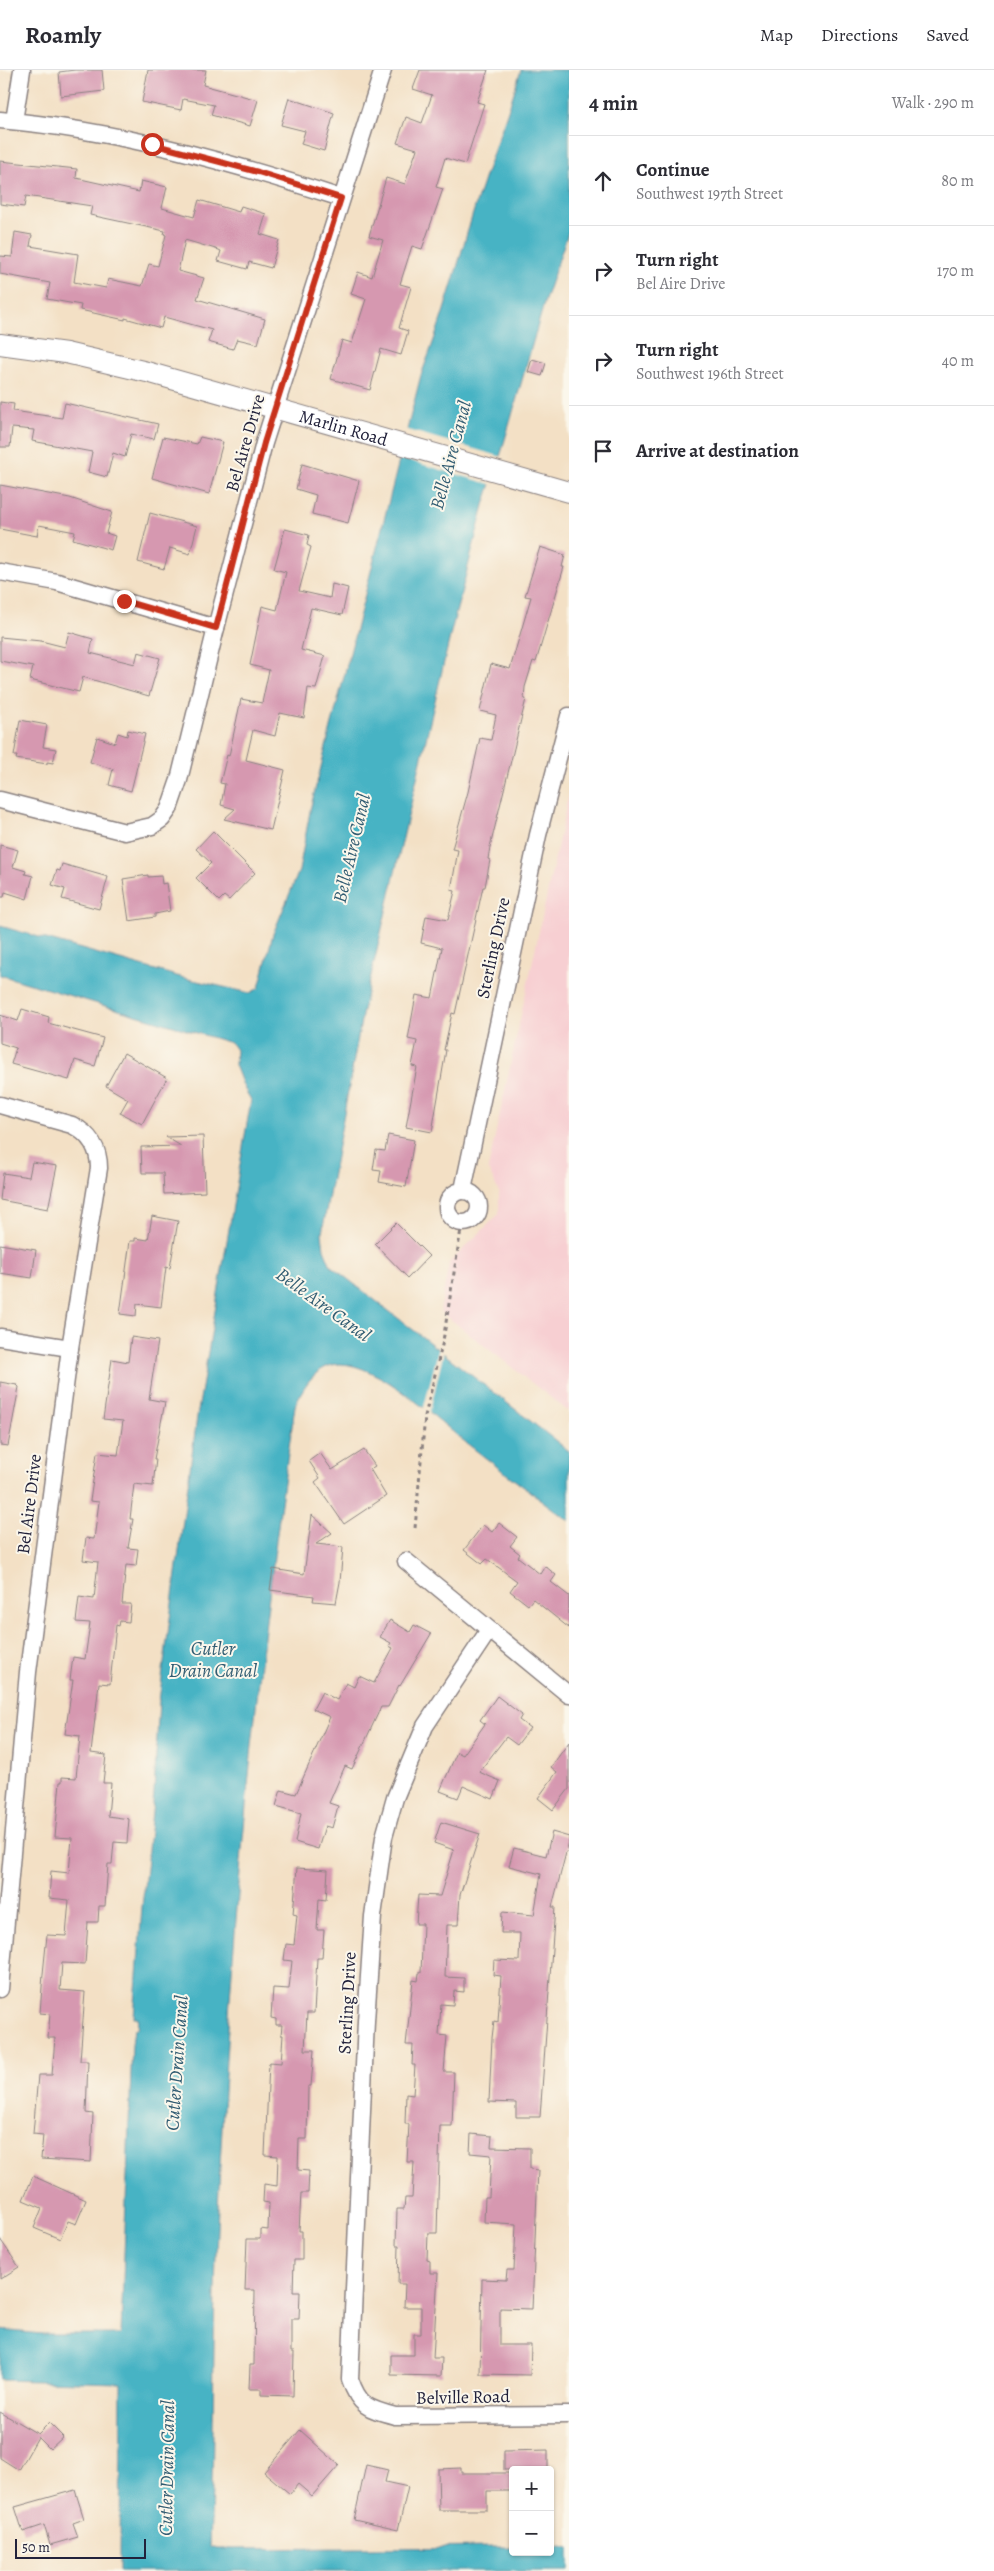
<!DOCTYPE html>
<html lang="en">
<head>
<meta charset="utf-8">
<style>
  :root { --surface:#fff; --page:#f7f7f7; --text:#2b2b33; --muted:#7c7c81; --line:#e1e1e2 }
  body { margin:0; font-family:Alegreya,serif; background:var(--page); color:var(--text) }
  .controls { position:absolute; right:15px; bottom:15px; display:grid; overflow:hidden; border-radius:5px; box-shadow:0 1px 4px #0004 }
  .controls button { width:45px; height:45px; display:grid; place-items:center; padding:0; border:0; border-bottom:1px solid var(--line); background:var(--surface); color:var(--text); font:25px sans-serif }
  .scale { position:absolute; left:15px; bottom:12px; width:131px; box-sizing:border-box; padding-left:5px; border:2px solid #22223b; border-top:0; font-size:14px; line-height:18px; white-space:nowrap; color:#22223b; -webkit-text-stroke:4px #fbf7ec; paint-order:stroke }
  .stop { position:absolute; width:15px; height:15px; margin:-11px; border:4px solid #c8321e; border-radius:50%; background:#fff }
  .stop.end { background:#c8321e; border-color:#fff; box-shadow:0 1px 5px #0008 }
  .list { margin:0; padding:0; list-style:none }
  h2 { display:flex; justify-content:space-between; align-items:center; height:65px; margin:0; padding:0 20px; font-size:21px }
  h2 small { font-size:16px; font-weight:400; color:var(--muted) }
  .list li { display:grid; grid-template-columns:32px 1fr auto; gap:15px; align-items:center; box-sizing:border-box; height:90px; padding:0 20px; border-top:1px solid var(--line) }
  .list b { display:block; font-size:19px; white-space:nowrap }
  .list p { margin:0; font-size:16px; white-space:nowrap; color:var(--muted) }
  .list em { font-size:16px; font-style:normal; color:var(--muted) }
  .icon { flex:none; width:28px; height:28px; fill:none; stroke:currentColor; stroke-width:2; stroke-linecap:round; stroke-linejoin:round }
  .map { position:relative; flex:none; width:569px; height:2501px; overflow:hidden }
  header { display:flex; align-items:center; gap:30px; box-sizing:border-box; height:70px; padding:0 25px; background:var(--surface); border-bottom:1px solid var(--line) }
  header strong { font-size:24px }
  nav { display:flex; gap:28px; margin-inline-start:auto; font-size:18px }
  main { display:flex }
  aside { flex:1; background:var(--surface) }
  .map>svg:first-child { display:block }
</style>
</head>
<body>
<header>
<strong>Roamly</strong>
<nav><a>Map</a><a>Directions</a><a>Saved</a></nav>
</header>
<main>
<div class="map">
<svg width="569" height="2501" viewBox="0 0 569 2501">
  <rect width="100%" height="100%" fill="#fbf7ec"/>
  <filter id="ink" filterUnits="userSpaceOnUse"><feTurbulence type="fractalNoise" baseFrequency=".02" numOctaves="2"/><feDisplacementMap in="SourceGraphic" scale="10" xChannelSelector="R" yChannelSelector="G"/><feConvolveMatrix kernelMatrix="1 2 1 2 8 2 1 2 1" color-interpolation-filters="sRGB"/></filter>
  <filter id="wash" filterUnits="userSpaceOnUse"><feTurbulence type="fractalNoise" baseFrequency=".0096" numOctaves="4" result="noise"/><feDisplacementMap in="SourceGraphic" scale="20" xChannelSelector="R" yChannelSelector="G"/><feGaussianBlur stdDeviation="1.12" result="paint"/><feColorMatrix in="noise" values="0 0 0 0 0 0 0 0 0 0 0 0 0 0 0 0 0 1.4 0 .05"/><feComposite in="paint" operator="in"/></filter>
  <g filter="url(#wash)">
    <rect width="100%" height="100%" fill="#f3e0c5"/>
    <polygon fill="#f7cfd2" points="569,722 569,1342 440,1241 449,1193 499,1144 499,1122 488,1099"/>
    <path fill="#47b3c4" stroke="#346a80" d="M 521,0 L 569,0 L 569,160 L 545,230 L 502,380 L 484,435 L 451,562 L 363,940 L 322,1163 L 324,1179 L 331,1196 L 569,1381 L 569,1451 C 536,1426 502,1401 469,1375 C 438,1351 379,1293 339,1294 C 316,1295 302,1318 295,1336 C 255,1602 230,1869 218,2138 C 212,2250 215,2364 210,2477 L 216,2479 L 513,2477 L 513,2482 L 550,2482 L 550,2477 L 569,2477 L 569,2501 L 120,2501 L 121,2313 L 0,2310 L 0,2260 L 42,2264 L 121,2264 L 132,1975 L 134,1959 L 137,1959 L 138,1948 L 134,1948 L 142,1837 L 154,1723 L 159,1631 L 166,1578 L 197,1347 L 251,1030 L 244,1018 L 235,995 L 236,980 L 231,973 L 0,905 L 0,856 L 184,908 L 250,923 L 259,918 L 273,864 L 299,801 L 311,736 L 421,305 C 443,250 459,189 477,130 C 491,86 508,44 521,0 Z"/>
    <g fill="#f3e0c5">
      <polygon points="405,359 502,387 493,415 397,387"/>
      <polygon points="439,1277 444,1281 429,1345 423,1341"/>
    </g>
    <g id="blocks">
      <g fill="#d698b0">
        <polygon points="75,0 102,0 104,21 61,26 59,2"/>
        <polygon points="148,0 206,0 203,15 258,30 250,56 211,45 214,35 183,29 181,40 142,32"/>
        <polygon points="420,0 488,0 477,32 484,34 465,94 445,88 436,117 443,119 422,179 412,176 400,214 411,217 399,258 408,261 401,285 381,279 370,320 331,309 342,270 352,273 366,229 351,224 358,202 372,207 383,170 369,166 386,108 405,114 417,79 397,73 406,47 422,53 432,25 413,19"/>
        <polygon points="289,28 334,43 324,81 301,74 305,61 281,55"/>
        <polygon points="0,91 77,99 76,108 139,122 141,111 167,117 162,138 194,147 199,130 239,142 241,136 266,144 260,164 279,170 271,198 249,192 247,199 218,191 221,181 219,180 185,170 178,201 204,208 197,229 265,249 258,274 237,269 233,279 208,272 212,260 164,247 161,258 125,248 125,250 80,240 81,235 47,229 50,213 0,204 0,186 12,187 15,162 32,165 30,176 78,184 74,212 106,218 108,209 142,216 149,194 158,196 166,165 164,164 165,161 90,145 92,136 26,126 24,137 0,134"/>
        <polygon points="532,289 546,293 542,306 528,302"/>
        <polygon points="0,332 14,334 13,341 62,348 65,333 158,354 154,369 131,364 125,387 113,383 107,407 88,402 92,382 32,371 34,360 12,358 10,377 0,377"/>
        <polygon points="163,367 197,374 200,367 223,372 209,424 152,408"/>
        <polygon points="302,394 359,411 348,453 312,444 316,425 296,419"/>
        <polygon points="0,415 70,428 112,442 106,463 115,466 111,480 73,469 75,462 39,455 37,466 0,459"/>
        <polygon points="150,443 197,456 190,484 170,478 164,499 138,492"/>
        <polygon points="285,459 309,465 307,475 311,477 299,521 330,528 332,514 348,518 342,545 311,538 301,580 325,586 316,619 308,618 304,648 280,643 275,666 253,660 246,690 285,700 271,760 224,749 235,739 221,735 225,714 220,713 227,685 229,686 241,629 262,633 269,600 250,595 262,536 277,540 286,502 274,499"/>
        <polygon points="540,477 565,485 562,497 564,497 536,592 533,591 525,617 524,629 526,629 490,777 488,789 490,790 485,817 483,817 455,944 452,943 444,980 446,980 432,1062 406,1057 417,997 412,996 417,971 408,969 416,925 432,928 442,878 421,873 426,846 448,850 455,821 451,820 458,780 452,779 468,722 480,668 491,670 496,645 480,641 491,594 510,599 531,527 525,526"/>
        <polygon points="69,562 93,569 90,583 135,594 138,582 160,588 149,626 83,607 79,622 30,610 33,597 0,591 0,567 41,571 65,577"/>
        <polygon points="20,650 47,655 43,677 56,679 53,693 47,692 47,694 16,689 17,686 14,686"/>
        <polygon points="128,660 145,664 131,721 109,715 113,699 90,692 97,667 115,673 118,663 127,666"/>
        <polygon points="213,761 255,803 229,830 224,826 219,831 196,808 211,793 196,779"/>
        <polygon points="0,775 18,780 13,797 26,801 25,804 33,806 27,829 5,822 4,827 0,827"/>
        <polygon points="62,794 108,807 99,839 62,829 65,819 52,815 57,800 60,801"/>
        <polygon points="148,805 148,807 161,806 162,814 166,813 170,841 155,844 155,847 129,851 123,809"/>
        <polygon points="22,939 49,947 48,953 103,968 95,996 75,990 69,1010 11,994 16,978 0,973 0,945 18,951"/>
        <polygon points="124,983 167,1008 142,1054 120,1043 128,1029 106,1016"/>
        <polygon points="388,1065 414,1070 406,1117 379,1112 381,1101 373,1100 376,1080 385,1081"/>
        <polygon points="203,1066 205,1122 164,1124 163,1103 142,1103 141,1077 181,1076 166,1067"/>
        <polygon points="32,1092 57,1096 48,1139 0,1130 3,1103 29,1107"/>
        <polygon points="152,1146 178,1151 170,1198 166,1197 161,1237 137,1234 136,1246 120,1244 130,1171 135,1171 135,1168 148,1170"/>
        <polygon points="396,1153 429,1186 408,1208 375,1174"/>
        <polygon points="0,1174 36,1180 32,1208 0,1203"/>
        <polygon points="131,1267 158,1271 149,1329 165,1332 154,1389 156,1389 153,1416 134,1414 130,1449 133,1449 128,1478 138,1479 136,1496 126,1495 122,1534 131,1534 129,1552 120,1551 119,1556 116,1555 110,1614 99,1613 91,1683 106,1685 103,1713 111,1713 108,1746 129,1749 127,1773 114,1772 112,1794 108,1794 105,1836 99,1836 98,1852 88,1852 85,1894 62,1893 60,1920 85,1922 80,1991 88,1991 86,2043 93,2044 91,2092 41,2089 43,2065 33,2064 38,2005 52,2005 55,1968 48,1968 50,1944 40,1943 43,1904 47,1865 66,1866 69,1830 49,1828 51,1801 69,1803 72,1768 55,1767 60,1712 62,1712 62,1707 76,1708 80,1666 65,1664 73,1610 70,1610 73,1587 85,1589 90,1553 76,1552 79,1527 94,1529 98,1492 83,1490 86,1468 94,1469 99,1432 90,1431 97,1383 118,1385 123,1351 103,1349 112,1289 128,1292"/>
        <polygon points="0,1312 17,1315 19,1317 8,1376 0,1375"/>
        <polygon points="364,1380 375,1396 370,1399 386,1426 344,1454 315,1412 320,1408 309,1391 320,1383 332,1400"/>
        <polygon points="312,1445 332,1463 316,1474 343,1477 340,1512 336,1533 313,1531 314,1526 270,1520 273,1499 304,1504"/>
        <polygon points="499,1453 517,1467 510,1476 520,1484 518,1487 540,1504 545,1496 556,1505 551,1512 569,1526 569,1558 533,1529 528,1535 510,1521 517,1511 487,1489 482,1494 464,1480 483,1455 492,1462"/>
        <polygon points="390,1550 410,1562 414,1555 431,1564 400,1616 399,1615 388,1637 381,1637 352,1699 345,1696 329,1733 338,1736 332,1758 325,1756 318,1779 295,1772 301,1743 276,1736 281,1720 296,1724 330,1647 313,1639 322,1622 337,1630 346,1613 354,1617 359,1606 374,1613 393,1578 389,1576 391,1573 380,1567"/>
        <polygon points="497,1626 522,1645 519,1650 530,1658 517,1675 506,1667 479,1702 500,1711 493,1729 463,1716 458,1728 440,1721 457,1682 463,1685 485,1654 480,1650"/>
        <polygon points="569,1672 569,1719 553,1740 538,1728 557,1702 551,1697"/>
        <polygon points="441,1752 480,1764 460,1825 458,1855 447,1855 445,1907 464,1908 464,1922 454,1921 453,1935 441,1934 439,1965 447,1966 444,2002 454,2002 452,2056 440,2056 437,2163 428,2163 427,2190 430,2191 430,2203 438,2203 433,2288 442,2288 441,2306 391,2305 391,2285 414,2285 414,2264 421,2264 421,2237 404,2237 405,2214 398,2214 399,2175 396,2175 397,2139 404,2139 405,2128 412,2128 414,2092 407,2092 409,2054 405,2054 406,2024 413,2025 415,1995 412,1995 413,1975 406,1975 413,1910 418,1911 419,1903 421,1903 423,1854 416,1854 418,1825 440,1826 454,1780 434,1773"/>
        <polygon points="552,1762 569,1767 569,1771 552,1837 555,1837 540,2047 516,2047 516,2033 489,2032 492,1968 494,1951 498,1952 501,1906 493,1905 494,1890 519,1891 520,1863 501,1863 502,1842 534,1845 541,1804 509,1796 514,1778 546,1786"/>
        <polygon points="297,1798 328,1800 326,1830 319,1829 317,1860 324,1860 322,1888 317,1888 314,1943 307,1943 305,1980 314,1980 311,2016 308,2016 307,2069 299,2069 298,2100 309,2101 308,2123 301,2123 299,2161 302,2161 302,2190 294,2190 293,2222 300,2222 299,2249 291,2249 291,2282 294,2282 293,2326 261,2325 261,2319 249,2319 250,2295 254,2295 255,2220 245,2220 247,2169 260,2169 260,2159 268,2160 269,2133 263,2132 264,2114 277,2116 278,2086 265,2085 269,1992 281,1993 283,1965 281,1965 282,1955 276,1955 276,1949 271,1948 273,1918 289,1919 292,1891 284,1890 286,1874 294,1875 297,1845 293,1844"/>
        <polygon points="471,2064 492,2066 491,2077 530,2078 530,2099 538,2100 532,2239 500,2238 500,2275 531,2275 530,2305 480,2304 482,2209 506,2210 507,2200 514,2200 516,2154 484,2152 485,2127 489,2127 491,2085 470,2083"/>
        <polygon points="33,2106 86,2130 76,2154 68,2151 60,2169 34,2158 42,2138 23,2130"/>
        <polygon points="0,2169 19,2197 0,2209"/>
        <polygon points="0,2342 38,2364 49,2353 63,2367 50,2379 38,2367 19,2400 0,2388"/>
        <polygon points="300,2360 339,2395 312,2426 298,2414 290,2424 264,2402"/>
        <polygon points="548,2380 548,2400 504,2400 504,2381"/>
        <polygon points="366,2395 388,2400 385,2412 408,2417 398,2460 354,2450"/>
        <polygon points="461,2398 461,2403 513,2403 513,2421 487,2421 487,2440 439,2440 438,2399"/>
        <polygon points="75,2420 84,2449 73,2453 78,2467 50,2475 44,2455 23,2462 15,2437"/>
      </g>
    </g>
  </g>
  <g filter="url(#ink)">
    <use href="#blocks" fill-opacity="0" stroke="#8a8180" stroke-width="1"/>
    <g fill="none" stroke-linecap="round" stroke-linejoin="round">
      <g stroke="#8a8180" stroke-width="19">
        <g id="minor">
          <path d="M 0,50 C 117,60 230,92 341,128"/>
          <polyline points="14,51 22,0"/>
          <polyline points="0,502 57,512 216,558"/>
          <polyline points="0,730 125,762 152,756 162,749 169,739 179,710 216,558 264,373 383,0"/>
          <path d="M 0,1035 L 72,1055 C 90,1064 99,1079 99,1098 L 70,1278 L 28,1602 L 0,1919"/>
          <polyline points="463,1120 538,765 569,646"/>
          <circle cx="463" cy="1137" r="16"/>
          <polyline points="0,1267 70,1278"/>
          <polyline points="406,1491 569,1625"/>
          <path d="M 489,1560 L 425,1656 L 395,1728 L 384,1767 L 373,1846 L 366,1951 L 350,2309 C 359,2336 368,2339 395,2346 L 569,2345"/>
        </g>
      </g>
      <g stroke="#8a8180" stroke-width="22">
        <g id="tertiary">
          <path id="s1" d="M 0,274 L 66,283 L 147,302 L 569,422"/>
        </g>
      </g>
      <polyline stroke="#8a8180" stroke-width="3" stroke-dasharray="4 4" stroke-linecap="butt" points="415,1458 425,1346 443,1271 462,1153"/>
      <use href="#minor" stroke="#fff" stroke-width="16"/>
      <use href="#tertiary" stroke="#fff" stroke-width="20"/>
    </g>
  </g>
  <g fill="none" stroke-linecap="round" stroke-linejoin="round" filter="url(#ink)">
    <polyline stroke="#c8321e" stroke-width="6" points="124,531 216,558 264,373 341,128 258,102 152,74"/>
  </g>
  <g text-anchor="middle" stroke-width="4" stroke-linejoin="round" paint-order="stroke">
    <g font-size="18" fill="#22223b" stroke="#fbf7ec">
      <text dy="6" stroke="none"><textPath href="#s1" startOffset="354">Marlin Road</textPath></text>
      <text transform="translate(245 373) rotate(-74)" y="6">Bel Aire Drive</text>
      <text transform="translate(493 878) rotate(-78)" y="6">Sterling Drive</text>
      <text transform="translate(29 1434) rotate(-83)" y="6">Bel Aire Drive</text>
      <text transform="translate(347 1933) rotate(-87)" y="6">Sterling Drive</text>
      <text transform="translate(463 2327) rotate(-1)" y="6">Belville Road</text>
    </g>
    <g font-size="19" font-style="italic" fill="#315c72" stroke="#fbf7ec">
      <text transform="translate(450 385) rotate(-75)" y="7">Belle Aire Canal</text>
      <text transform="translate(351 778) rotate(-77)" y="7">Belle Aire Canal</text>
      <text transform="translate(324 1234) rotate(36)" y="7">Belle Aire Canal</text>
      <text x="213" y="1585">Cutler<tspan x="213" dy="22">Drain Canal</tspan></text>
      <text transform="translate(176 1993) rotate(-86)" y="7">Cutler Drain Canal</text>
      <text transform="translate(166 2398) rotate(-89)" y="7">Cutler Drain Canal</text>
    </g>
  </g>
</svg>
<div class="controls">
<button>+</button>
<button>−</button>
</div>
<div class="scale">50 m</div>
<div class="stop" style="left:152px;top:74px"></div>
<div class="stop end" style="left:124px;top:531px"></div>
</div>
<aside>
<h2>4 min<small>Walk · 290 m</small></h2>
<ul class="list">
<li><svg class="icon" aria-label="ahead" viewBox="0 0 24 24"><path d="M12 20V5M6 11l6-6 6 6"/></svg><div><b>Continue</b><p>Southwest 197th Street</p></div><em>80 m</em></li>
<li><svg class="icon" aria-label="right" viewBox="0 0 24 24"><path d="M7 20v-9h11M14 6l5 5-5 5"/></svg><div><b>Turn right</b><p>Bel Aire Drive</p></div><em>170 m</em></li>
<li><svg class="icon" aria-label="right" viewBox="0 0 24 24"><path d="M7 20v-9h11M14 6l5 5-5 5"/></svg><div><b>Turn right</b><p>Southwest 196th Street</p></div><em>40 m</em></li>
<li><svg class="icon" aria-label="arrive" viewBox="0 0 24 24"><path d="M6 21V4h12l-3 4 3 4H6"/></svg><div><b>Arrive at destination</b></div></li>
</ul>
</aside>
</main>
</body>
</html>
